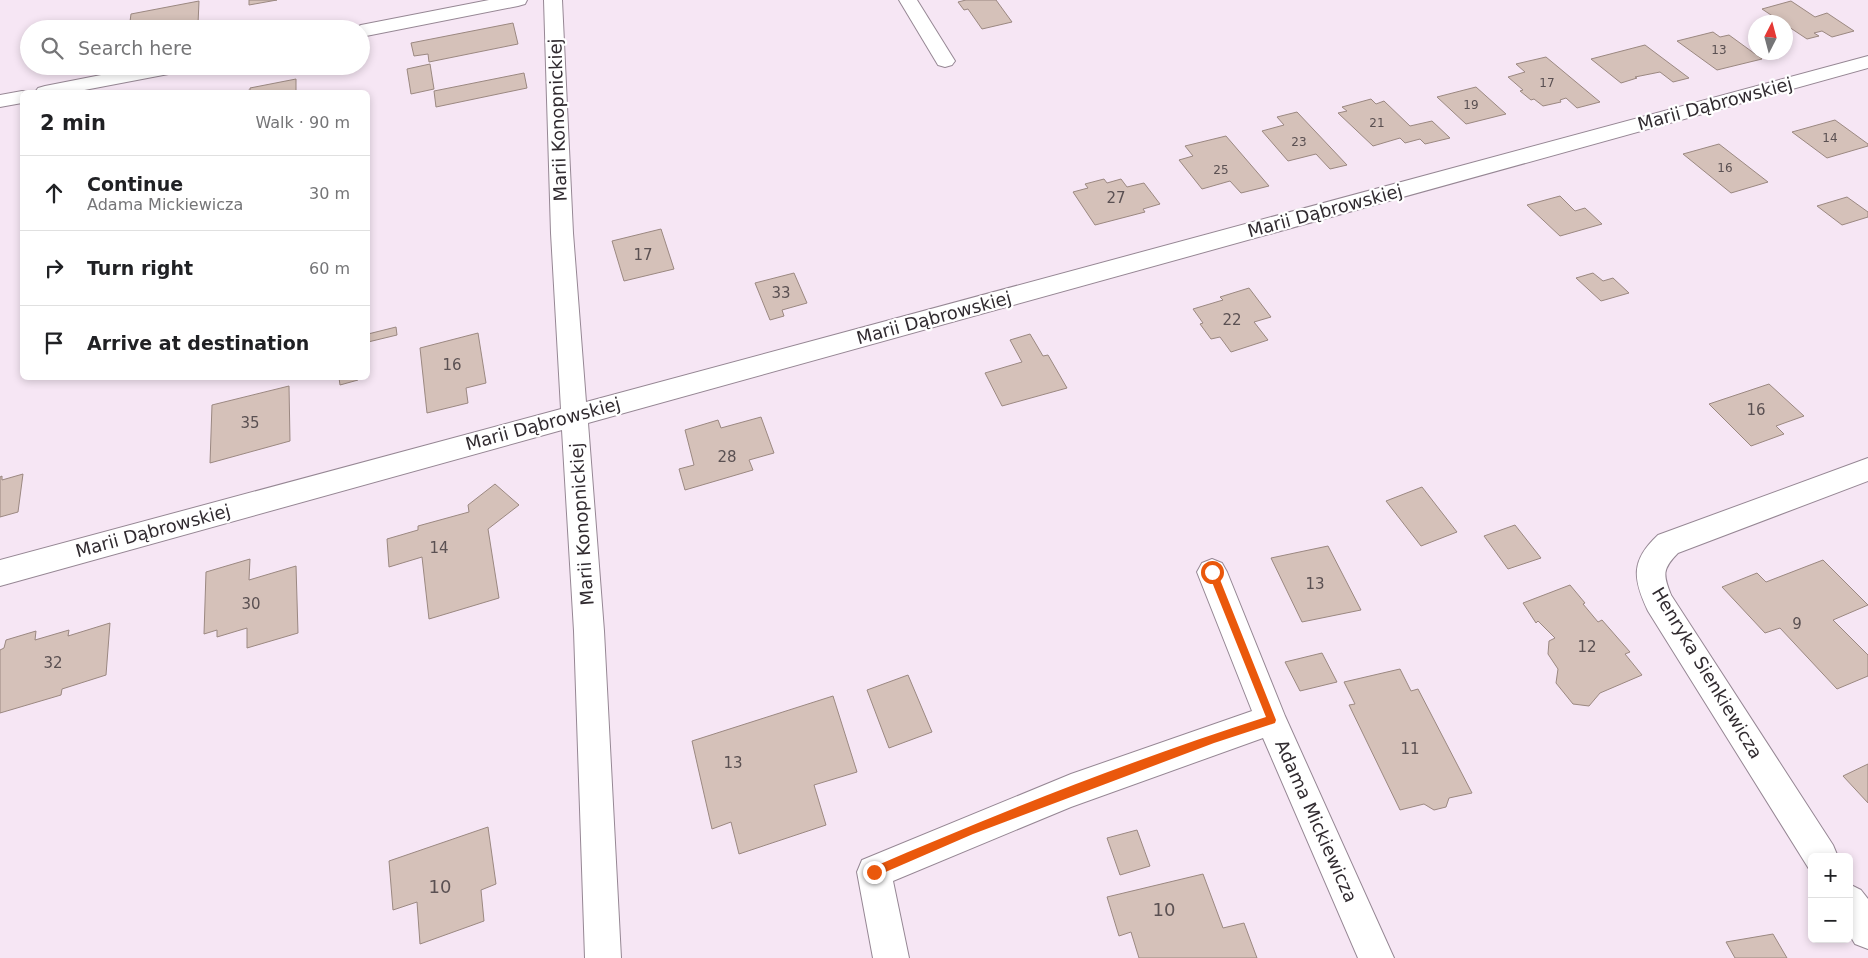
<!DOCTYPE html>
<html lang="en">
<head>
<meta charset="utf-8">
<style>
  :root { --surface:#fff; --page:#f6f6f6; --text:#202124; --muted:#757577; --line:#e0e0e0 }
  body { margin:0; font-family:"DejaVu Sans",sans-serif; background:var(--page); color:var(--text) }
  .controls { position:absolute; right:15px; bottom:15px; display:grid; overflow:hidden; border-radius:8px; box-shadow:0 2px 8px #0003 }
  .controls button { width:45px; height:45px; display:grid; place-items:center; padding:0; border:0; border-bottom:1px solid var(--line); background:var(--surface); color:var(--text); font:25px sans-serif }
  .compass { position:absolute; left:1748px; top:15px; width:45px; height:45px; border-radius:50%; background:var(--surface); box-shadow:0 2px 8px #0003; rotate:6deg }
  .stop { position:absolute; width:15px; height:15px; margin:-11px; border:4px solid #ea580c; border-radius:50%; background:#fff }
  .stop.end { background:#ea580c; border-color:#fff; box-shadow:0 1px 5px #0008 }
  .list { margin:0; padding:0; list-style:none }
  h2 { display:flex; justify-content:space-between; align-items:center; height:65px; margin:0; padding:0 20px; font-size:21px }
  h2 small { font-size:16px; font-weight:400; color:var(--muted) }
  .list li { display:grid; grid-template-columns:32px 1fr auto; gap:15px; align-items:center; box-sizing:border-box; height:75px; padding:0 20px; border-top:1px solid var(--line) }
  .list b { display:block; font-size:19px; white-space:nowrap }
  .list p { margin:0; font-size:16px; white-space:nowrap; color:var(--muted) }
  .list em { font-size:16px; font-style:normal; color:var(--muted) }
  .icon { flex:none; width:28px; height:28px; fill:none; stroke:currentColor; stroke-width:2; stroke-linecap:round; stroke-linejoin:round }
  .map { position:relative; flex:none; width:1868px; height:958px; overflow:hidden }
  .search { position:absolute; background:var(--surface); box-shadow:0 2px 8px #0003; left:20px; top:20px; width:350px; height:55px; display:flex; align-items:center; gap:12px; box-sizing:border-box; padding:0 18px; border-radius:28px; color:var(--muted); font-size:19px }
  .panel { position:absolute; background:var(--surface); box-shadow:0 2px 8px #0003; left:20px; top:90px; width:350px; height:290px; border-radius:8px }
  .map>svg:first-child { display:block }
</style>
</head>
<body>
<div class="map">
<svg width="1868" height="958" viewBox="0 0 1868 958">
  <rect width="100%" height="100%" fill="#f6e6f4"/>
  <g fill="#d5c1b9" stroke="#9b8881">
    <polygon points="249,0 277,0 249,5"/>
    <polygon points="966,0 996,0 1012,22 982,29 968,9 964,10 958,2"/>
    <polygon points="199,1 198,24 182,27 182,29 129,29 131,14"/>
    <polygon points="1791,1 1815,17 1827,13 1854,31 1832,37 1822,31 1814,33 1819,36 1807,39 1762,9"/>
    <polygon points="513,23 518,44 429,62 428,54 414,56 411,43"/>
    <polygon points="96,24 95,29 69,29"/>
    <polygon points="1713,32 1720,37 1729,35 1762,59 1717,70 1677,41"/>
    <polygon points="1645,45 1689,78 1673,82 1660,72 1635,77 1637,78 1621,83 1591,59"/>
    <polygon points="1546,57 1600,102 1577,108 1566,98 1560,100 1561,102 1543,106 1534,99 1531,100 1520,91 1523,90 1508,77 1525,72 1516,64"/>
    <polygon points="430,64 434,89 411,94 407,69"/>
    <polygon points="524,73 527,88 436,107 434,91"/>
    <polygon points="296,79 296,92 240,92 250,90 250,88"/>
    <polygon points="1476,87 1506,114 1466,124 1437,97"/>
    <polygon points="1371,99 1376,104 1384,101 1410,126 1432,121 1450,138 1425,144 1420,139 1405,143 1400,138 1373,146 1338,113 1347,111 1342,107"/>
    <polygon points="1297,112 1347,165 1330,169 1316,154 1288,161 1262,131 1284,125 1277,117"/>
    <polygon points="1835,120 1868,144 1868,146 1827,158 1792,132"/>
    <polygon points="1226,136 1269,186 1241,193 1230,181 1202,189 1179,160 1193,156 1185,146"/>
    <polygon points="1719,144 1768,182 1731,193 1683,154"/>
    <polygon points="1104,179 1107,183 1121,179 1127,187 1144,183 1160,204 1143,209 1145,212 1095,225 1073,192 1088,188 1085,184"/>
    <polygon points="1560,196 1575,211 1585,208 1602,224 1560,236 1527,205"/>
    <polygon points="1847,197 1868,212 1868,217 1842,225 1817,206"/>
    <polygon points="661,229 674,269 624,281 612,241"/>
    <polygon points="794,273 807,303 782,310 784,316 770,320 755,283"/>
    <polygon points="1593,273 1603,281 1613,278 1629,293 1601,301 1576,278"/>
    <polygon points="1249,288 1271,317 1254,322 1268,340 1231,352 1220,337 1211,339 1200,324 1203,323 1193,309 1223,300 1220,297"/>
    <polygon points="396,327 397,335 368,342 368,334"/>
    <polygon points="478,333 486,383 466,388 468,403 427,413 420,348"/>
    <polygon points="1030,334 1043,356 1048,355 1067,388 1002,406 985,373 1022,362 1010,340"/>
    <polygon points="339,378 357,378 358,380 340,385"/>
    <polygon points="1769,384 1804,416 1776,426 1784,434 1751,446 1709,404"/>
    <polygon points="289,386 290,441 210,463 212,405"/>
    <polygon points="761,417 774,453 749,460 753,470 685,490 679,469 694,465 685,430 718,420 721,428"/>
    <polygon points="23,474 18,512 0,517 0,477 2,476 2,480"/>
    <polygon points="495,484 519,505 488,529 499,598 429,619 422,557 389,567 387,539 418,530 418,526 469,512 468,505"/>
    <polygon points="1422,487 1457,532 1421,546 1386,501"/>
    <polygon points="1515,525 1541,558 1508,569 1484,536"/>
    <polygon points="1328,546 1361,610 1302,622 1271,558"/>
    <polygon points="250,559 249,580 296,566 298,633 247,648 247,628 217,637 217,630 204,634 206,572"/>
    <polygon points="1823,560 1868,605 1833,620 1868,655 1868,676 1837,689 1780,628 1765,633 1722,587 1757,573 1766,582"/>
    <polygon points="1570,585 1585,603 1583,604 1598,622 1602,620 1630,652 1625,654 1642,675 1600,693 1589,706 1573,704 1556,683 1558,669 1548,654 1549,641 1555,638 1538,621 1536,623 1523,603"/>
    <polygon points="110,623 106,675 62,689 61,695 0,713 0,650 4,648 6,640 36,631 35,640 69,630 68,636"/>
    <polygon points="1322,653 1337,682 1300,691 1285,662"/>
    <polygon points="1400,669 1411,691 1418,689 1472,793 1449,798 1446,807 1434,810 1424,804 1400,810 1349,705 1355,704 1344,682"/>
    <polygon points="908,675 932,732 889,748 867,690"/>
    <polygon points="833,696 857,772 814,785 826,825 739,854 731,822 712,829 692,741"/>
    <polygon points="1868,764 1868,803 1843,776"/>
    <polygon points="488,827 496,884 481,890 484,921 420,944 417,902 393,910 389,861"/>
    <polygon points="1137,830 1150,866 1120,875 1107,838"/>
    <polygon points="1203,874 1223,928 1244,923 1257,958 1139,958 1131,932 1119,936 1107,897"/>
    <polygon points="1773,934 1787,958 1735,958 1726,942"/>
  </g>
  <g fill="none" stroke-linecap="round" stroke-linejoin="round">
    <g stroke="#968794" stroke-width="2">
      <g id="minor">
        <polygon points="489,0 527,0 525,4 518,6 361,37 361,29 353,29 361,25"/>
        <polygon points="544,0 562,0 573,233 586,402 1868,56 1868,68 588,423 604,631 621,958 585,958 574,631 562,430 0,586 0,560 561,409 551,233"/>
        <polygon points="899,0 917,0 955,61 952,65 945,67 938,65"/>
        <polygon points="147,66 189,66 186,70 179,72 74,92 35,92 38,88 45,86"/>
        <polygon points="22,91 29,92 22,92 22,103 0,107 0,95"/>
        <path d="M 1868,458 L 1868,481 L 1678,553 C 1662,569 1663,575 1671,595 L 1833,845 L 1838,857 L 1812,857 L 1812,870 L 1809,869 L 1648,611 C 1633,579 1630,561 1658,535 Z"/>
        <polygon points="1212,559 1222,563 1227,572 1285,716 1394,958 1358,958 1263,738 1071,807 893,881 909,958 873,958 857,872 862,860 1071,774 1252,711 1197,572 1202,563"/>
        <polygon points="1849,884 1861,890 1868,899 1868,949 1855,944 1849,934"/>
      </g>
    </g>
    <use href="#minor" fill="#fff" fill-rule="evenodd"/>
  </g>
  <path fill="#ea580c" d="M 1212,568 L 1217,572 L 1276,720 L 1275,723 L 1214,743 L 973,834 L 874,877 L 871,875 L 869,872 L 871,868 C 1000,812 1132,760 1266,717 L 1208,572 Z"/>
  <g text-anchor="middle" stroke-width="4.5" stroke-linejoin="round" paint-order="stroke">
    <g font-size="12" fill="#5a5052">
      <text x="1719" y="54">13</text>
      <text x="1547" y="87">17</text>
      <text x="1471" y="109">19</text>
      <text x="1377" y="127">21</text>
      <text x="1830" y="142">14</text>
      <text x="1299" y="146">23</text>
      <text x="1725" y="172">16</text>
      <text x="1221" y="174">25</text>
    </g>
    <g font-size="15" fill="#5a5052">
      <text x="1116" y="203">27</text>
      <text x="643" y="260">17</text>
      <text x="781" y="298">33</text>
      <text x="1232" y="325">22</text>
      <text x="452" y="370">16</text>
      <text x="1756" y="415">16</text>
      <text x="250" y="428">35</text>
      <text x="727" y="462">28</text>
      <text x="439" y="553">14</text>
      <text x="1315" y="589">13</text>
      <text x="251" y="609">30</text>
      <text x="1797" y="629">9</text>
      <text x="1587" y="652">12</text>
      <text x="53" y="668">32</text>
      <text x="1410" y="754">11</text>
      <text x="733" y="768">13</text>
    </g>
    <g font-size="18" fill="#312b30" stroke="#fff">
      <text transform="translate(1715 104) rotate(-15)" y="6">Marii Dąbrowskiej</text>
      <text transform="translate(558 120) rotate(-92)" y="6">Marii Konopnickiej</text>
      <text transform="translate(1325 211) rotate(-15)" y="6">Marii Dąbrowskiej</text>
      <text transform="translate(934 318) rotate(-15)" y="6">Marii Dąbrowskiej</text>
      <text transform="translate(543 424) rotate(-15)" y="6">Marii Dąbrowskiej</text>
      <text transform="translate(582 524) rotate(-94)" y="6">Marii Konopnickiej</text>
      <text transform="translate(153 531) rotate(-15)" y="6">Marii Dąbrowskiej</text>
      <text transform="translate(1707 673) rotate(59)" y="6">Henryka Sienkiewicza</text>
      <text transform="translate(1316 821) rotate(66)" y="6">Adama Mickiewicza</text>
    </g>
    <g font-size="18" fill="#5a5052">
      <text x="440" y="893">10</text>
      <text x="1164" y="916">10</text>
    </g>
  </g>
</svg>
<div class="controls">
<button>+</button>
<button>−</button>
</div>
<svg class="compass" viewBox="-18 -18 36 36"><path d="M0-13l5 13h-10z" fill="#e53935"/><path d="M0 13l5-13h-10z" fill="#757577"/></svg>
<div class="stop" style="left:1212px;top:572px"></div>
<div class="stop end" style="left:874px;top:872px"></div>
<div class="search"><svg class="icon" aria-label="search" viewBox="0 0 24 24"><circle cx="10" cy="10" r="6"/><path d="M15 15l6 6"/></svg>Search here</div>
<section class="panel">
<h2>2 min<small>Walk · 90 m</small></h2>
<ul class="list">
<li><svg class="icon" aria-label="ahead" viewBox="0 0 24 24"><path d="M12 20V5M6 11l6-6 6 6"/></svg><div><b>Continue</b><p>Adama Mickiewicza</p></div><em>30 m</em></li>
<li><svg class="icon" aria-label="right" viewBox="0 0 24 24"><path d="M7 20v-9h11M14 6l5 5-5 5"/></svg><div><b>Turn right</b></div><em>60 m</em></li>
<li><svg class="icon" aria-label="arrive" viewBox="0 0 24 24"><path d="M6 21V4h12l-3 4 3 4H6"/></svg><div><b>Arrive at destination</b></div></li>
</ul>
</section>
</div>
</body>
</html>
